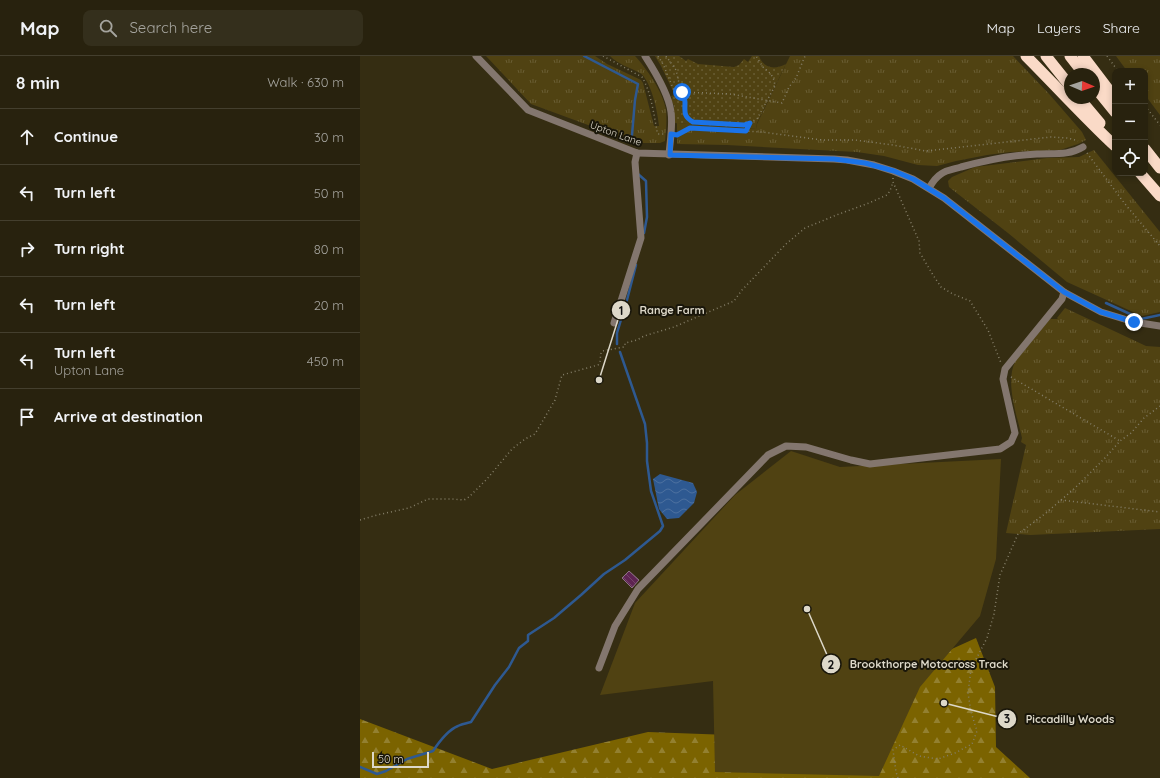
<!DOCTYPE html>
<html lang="en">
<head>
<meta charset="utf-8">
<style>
  :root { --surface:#28220e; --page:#342f1c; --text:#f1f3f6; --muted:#a5a49e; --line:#443f2e }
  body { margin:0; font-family:Quicksand,sans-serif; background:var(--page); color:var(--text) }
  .controls { position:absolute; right:12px; top:12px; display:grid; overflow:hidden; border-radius:8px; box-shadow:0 2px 6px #0003 }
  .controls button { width:36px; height:36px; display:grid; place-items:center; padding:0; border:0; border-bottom:1px solid var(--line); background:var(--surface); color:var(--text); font:20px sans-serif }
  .compass { position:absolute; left:704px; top:12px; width:36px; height:36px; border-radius:50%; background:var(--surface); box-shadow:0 2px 6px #0003; rotate:92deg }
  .scale { position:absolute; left:12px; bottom:10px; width:57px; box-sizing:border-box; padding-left:4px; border:2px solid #ddd8c9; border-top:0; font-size:11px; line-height:14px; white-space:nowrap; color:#ddd8c9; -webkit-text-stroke:3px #19160a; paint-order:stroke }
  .stop { position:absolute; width:12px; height:12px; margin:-9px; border:3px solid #1a73e8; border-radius:50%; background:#fff }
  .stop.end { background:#1a73e8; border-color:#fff; box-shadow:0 1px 4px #0008 }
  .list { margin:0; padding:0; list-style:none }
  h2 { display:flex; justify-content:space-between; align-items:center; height:52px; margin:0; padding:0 16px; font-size:17px }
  h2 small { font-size:13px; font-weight:400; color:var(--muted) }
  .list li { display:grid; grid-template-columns:26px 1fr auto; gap:12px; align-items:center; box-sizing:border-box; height:56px; padding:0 16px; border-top:1px solid var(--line) }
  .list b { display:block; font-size:15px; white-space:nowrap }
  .list p { margin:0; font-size:13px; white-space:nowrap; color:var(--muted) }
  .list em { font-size:13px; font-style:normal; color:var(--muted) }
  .icon { flex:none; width:22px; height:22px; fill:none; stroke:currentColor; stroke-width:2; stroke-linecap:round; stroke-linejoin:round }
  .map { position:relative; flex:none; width:800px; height:722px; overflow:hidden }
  header { display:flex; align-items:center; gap:24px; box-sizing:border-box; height:56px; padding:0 20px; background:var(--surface); border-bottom:1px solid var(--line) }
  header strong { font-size:19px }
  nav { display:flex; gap:22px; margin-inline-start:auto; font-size:14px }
  .search { width:280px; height:36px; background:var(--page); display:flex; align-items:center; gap:10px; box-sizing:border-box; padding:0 14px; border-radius:8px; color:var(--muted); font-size:15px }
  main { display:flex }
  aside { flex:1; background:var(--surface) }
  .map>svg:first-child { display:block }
</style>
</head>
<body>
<header>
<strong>Map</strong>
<div class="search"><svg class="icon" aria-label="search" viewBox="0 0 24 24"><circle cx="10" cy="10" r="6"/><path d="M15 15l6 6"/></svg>Search here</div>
<nav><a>Map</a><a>Layers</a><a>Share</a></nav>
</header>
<main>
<aside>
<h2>8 min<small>Walk · 630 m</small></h2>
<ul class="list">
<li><svg class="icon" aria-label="ahead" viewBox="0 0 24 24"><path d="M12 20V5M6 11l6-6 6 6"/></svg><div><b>Continue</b></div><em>30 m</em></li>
<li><svg class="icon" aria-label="left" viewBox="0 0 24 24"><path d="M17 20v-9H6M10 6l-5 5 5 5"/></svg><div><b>Turn left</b></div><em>50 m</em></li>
<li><svg class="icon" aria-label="right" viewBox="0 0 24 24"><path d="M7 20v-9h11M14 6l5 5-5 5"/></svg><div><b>Turn right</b></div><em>80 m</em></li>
<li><svg class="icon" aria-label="left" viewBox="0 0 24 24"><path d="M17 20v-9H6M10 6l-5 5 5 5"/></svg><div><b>Turn left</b></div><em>20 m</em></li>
<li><svg class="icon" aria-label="left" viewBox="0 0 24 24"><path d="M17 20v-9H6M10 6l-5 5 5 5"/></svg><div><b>Turn left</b><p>Upton Lane</p></div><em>450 m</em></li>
<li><svg class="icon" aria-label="arrive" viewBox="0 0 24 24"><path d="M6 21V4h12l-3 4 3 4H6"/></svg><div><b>Arrive at destination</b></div></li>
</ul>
</aside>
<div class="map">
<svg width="800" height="722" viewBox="0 0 800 722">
  <defs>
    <pattern id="grass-tufts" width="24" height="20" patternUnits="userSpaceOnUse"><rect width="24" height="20" fill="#504212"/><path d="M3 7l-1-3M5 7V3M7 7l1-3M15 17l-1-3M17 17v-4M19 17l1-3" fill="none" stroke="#695d33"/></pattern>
    <pattern id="forest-firs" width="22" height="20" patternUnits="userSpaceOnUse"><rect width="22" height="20" fill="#7b6300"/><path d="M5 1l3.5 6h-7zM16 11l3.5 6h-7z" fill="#938030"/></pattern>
    <pattern id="park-dots" width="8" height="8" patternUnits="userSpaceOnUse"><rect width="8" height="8" fill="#504212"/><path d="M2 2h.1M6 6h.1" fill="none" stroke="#695d33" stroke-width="1.8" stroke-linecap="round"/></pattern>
    <pattern id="water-waves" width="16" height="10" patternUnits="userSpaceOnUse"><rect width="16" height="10" fill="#2e5991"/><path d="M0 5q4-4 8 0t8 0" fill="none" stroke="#4c709f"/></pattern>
    <pattern id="building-back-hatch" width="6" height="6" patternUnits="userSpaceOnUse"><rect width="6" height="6" fill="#5e2452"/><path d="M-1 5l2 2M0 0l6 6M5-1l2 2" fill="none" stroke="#75436a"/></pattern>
  </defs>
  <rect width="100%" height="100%" fill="#352d12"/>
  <g fill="url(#grass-tufts)">
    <path d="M 126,0 L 235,0 L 247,8 L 281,24 L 283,27 L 294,70 L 299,70 C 298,57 291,24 280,17 C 271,12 257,8 250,0 L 275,0 C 287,13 303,36 306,54 C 307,65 306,75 305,85 L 300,87 L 277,87 L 171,48 Z"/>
    <polygon points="430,0 653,0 690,39 722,76 726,84 718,88 700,94 650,96 627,99 596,105 577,110 558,109 524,100 497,96 367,89 317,88 317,67 396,73 397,68"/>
    <polygon points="756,0 800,0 800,59 785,39 785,15 767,15"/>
    <polygon points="734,94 800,176 800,256 782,260 707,226 648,177 589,131 588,125 592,121 615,111 687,102 719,101"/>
    <path d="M 705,252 L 786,290 L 800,291 L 800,473 L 670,479 L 646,477 L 666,389 L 661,386 L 662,382 C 657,359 645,327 655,306 L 690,263 L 698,263 L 697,262 Z"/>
  </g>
  <polygon fill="url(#forest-firs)" points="616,582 635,631 636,691 670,722 0,722 0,663 132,713 288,676 396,680 550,612"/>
  <path fill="url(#park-dots)" d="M 295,0 L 319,0 L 326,5 L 328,3 L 338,8 L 374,11 L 379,9 L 384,3 L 388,6 L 392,0 L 399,0 C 404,13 415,14 426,8 L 397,67 L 396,73 L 385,72 L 314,67 L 314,50 L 311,43 L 312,42 L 311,40 L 315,39 L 301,10 Z"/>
  <polygon fill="#504212" points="431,395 480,411 641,403 636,503 620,560 560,631 519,720 355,716 353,625 240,639 275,547 375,439"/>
  <polygon fill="url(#water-waves)" points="300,418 333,427 337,436 334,447 319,462 307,463 299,453 293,423"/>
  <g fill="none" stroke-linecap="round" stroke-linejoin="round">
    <g stroke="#2e5991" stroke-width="2.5">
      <polyline points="224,0 278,28 275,44 272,79"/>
      <polyline points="278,118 286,125 287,161 284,177"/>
      <polyline points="746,247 781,263 800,259"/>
      <polyline points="257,288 257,277 267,244 276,209"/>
      <path d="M 0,711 L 17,718 L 26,715 L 47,703 L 73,695 C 79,686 88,674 98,670 C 102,668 107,667 111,666 L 135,629 L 149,611 L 159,592 L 168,585 L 168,579 L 194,562 L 221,539 L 244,518 L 265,504 L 300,475 L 303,470 L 291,435 L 287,405 L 287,387 L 285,368 L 260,296"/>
    </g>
  </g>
  <polygon fill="url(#building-back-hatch)" stroke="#8c7285" points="269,515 279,524 272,532 262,522"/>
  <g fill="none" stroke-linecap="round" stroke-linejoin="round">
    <g stroke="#857f69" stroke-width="1.5" stroke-dasharray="1 3" stroke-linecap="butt">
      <path d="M 243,0 L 282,21 C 291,36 294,59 297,75 L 298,78 L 305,78"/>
      <polyline points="298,0 303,8 315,37 313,37"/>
      <polyline points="306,0 316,14 319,27 325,44 324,56 328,63 333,66 384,69 397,63 415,30 414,24 411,18 403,11 396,0"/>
      <polyline points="747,0 758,15"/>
      <polyline points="322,36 370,38 422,47 429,31 436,22 445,0"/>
      <polyline points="785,50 800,69"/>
      <polyline points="386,75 390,68"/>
      <polyline points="318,78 330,72 402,76 462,84 495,84 533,89 566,95 691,81 708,82 718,85"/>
      <polyline points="727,97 765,148 800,190"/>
      <polyline points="533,122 533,126 559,185 560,197 573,219 581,231 593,238 610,245 628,274 641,307"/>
      <polyline points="651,321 760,385"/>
      <polyline points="701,444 800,456"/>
      <path d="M 0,464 L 17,459 L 49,452 L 68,443 L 92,443 L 104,444 L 109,441 L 127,423 L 152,393 L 165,383 L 175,378 L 195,344 L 202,319 L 238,309 C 242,305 239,300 242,295 L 264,291 L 265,289 L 265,287 L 277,284 L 284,280 L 314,271 L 374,245 L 382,234 L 426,188 L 445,172 L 479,158 L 509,147 L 527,139 L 530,135 L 533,126"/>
      <polyline points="538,722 536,716 533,694 540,689 559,700 578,703 595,697 612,688 617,675 611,656 608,637 611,613 627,582 634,558 640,519 658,478 686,457 715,432 744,403 760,385 771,377 784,362 800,350"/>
    </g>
    <g stroke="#83766e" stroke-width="7">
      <polyline points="116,0 168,54 277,97 474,103 487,104 514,109 533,115 553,123 584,142 704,236 741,256 774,266 800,270"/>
      <path d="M 285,0 C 294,14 309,39 311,56 C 313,70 310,85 309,99"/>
      <path d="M 569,132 C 572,127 576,121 581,118 C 586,114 595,113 601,111 C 627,104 651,99 677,98 C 694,97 708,100 723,91"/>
      <polyline points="254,267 281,182 275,106 277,97"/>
      <polyline points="239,612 255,570 278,533 408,399 426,390 446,391 491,404 510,408 640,393 651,386 655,377 643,323 645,313 702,243 704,236"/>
    </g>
    <g stroke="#fadac7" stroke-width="11">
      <path d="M 666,0 C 696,30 724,61 755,90"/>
      <polyline points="686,0 710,30"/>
      <polyline points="710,0 724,18"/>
      <polyline points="723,0 755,42"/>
      <polyline points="734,30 755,56"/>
      <polyline points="719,42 740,67"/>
      <polyline points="785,93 800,112"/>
      <polyline points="780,117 800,140"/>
    </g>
  </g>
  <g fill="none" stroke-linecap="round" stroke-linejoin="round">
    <path stroke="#1a73e8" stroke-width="5" d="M 322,36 C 323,39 325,42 325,46 C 325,56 323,60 333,66 L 384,69 L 390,67 L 386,75 L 330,72 L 317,79 L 311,78 L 310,99 L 474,103 L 505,107 L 534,115 L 553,123 L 584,142 L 704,236 L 741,256 L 774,266"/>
  </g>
  <g text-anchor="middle" stroke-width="4" stroke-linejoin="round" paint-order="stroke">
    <g font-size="10" fill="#ddd8c9" stroke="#19160a">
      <text transform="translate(256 77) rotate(20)" y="4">Upton Lane</text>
    </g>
  </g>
  <path fill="none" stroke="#ddd8c9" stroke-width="1.5" d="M239 324L261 254M447 553L471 608M584 647L647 663"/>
  <g fill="#ddd8c9" stroke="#19160a" stroke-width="1.5">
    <circle cx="239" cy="324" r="4"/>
    <circle cx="447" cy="553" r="4"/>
    <circle cx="584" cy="647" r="4"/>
    <circle cx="261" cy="254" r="10"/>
    <circle cx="471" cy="608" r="10"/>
    <circle cx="647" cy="663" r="10"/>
  </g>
  <g font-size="12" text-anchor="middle" font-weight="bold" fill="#111">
    <text x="261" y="259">1</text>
    <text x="471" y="613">2</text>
    <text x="647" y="667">3</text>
  </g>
  <g font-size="11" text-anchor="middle" font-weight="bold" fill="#ddd8c9" stroke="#19160a" stroke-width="4" stroke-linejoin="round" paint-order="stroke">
    <text x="312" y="258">Range Farm</text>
    <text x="569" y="612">Brookthorpe Motocross Track</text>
    <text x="710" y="667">Piccadilly Woods</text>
  </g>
</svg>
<div class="controls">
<button>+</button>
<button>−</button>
<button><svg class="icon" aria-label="locate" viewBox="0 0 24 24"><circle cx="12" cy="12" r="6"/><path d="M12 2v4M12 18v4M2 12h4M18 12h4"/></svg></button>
</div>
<svg class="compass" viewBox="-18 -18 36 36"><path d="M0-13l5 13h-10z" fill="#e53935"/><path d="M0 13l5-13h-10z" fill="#a5a49e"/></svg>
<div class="scale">50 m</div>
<div class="stop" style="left:322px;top:36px"></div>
<div class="stop end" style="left:774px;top:266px"></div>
</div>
</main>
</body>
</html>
